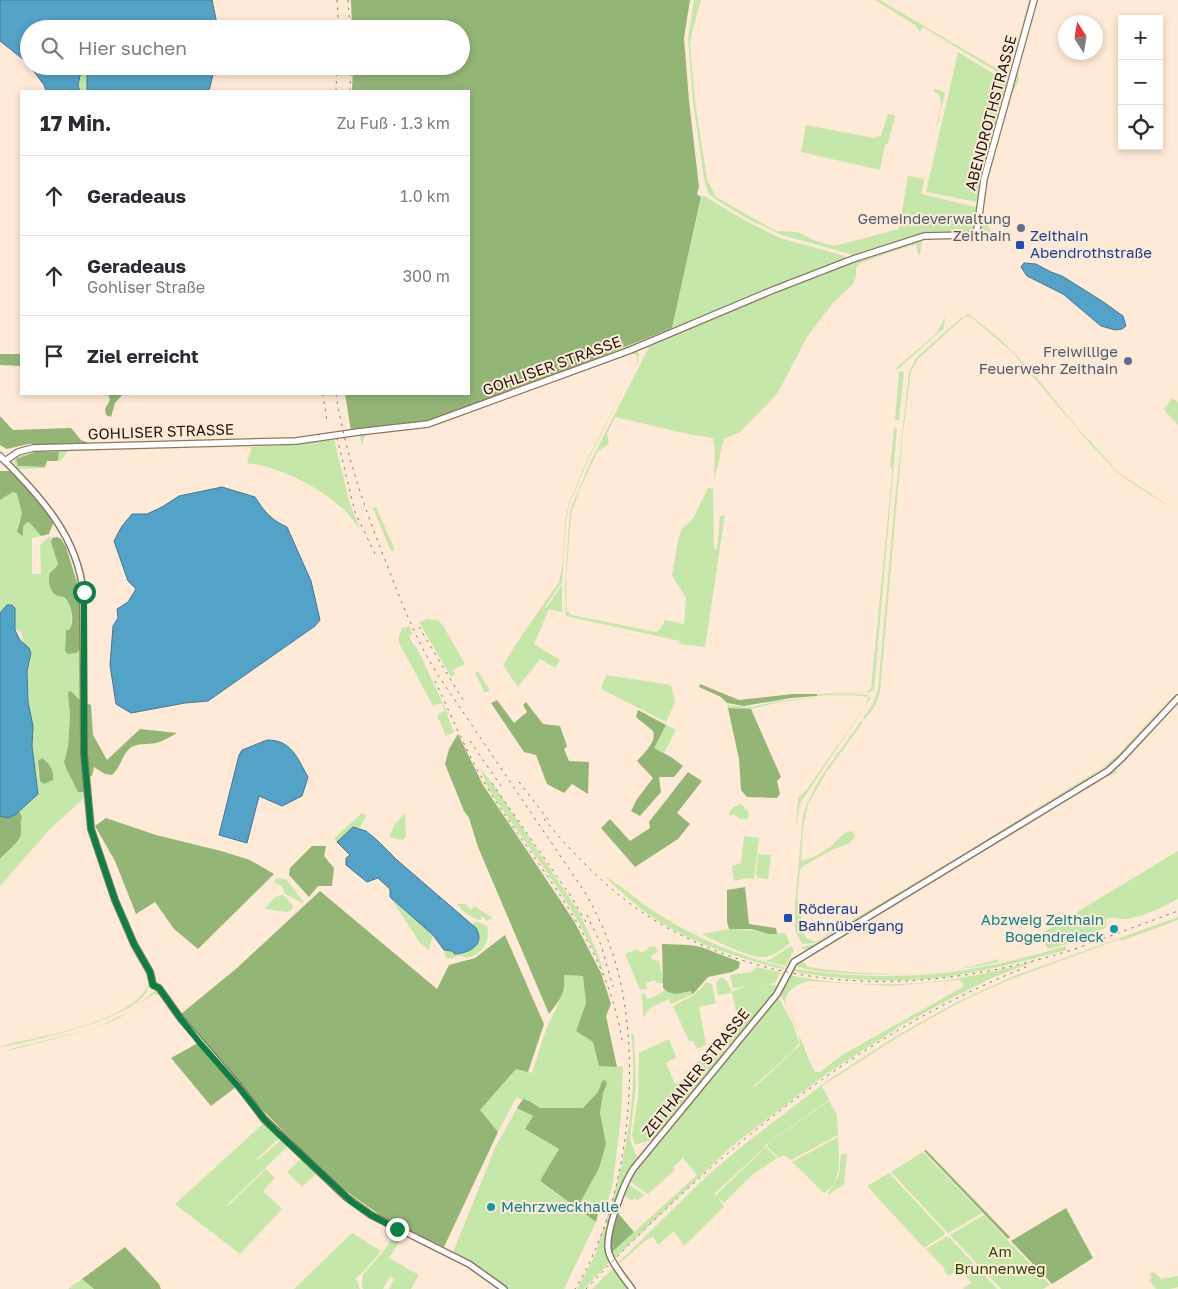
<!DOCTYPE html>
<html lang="de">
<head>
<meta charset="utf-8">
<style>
  :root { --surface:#fff; --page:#f7f7f7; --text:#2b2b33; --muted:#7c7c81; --line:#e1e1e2 }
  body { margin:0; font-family:"Golos Text",sans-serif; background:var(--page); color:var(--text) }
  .controls { position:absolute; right:15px; top:15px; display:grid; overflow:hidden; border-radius:0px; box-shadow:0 2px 8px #0003 }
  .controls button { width:45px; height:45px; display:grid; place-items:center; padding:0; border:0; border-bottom:1px solid var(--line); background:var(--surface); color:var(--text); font:25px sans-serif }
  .compass { position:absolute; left:1058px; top:15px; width:45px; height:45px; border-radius:50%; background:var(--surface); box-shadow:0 2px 8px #0003; rotate:348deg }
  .stop { position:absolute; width:15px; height:15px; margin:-11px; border:4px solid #0b8043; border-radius:50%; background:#fff }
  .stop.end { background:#0b8043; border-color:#fff; box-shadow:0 1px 5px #0008 }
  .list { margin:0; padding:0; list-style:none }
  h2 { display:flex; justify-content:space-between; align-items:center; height:65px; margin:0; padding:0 20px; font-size:21px }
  h2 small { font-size:16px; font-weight:400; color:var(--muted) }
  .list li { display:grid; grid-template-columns:32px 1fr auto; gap:15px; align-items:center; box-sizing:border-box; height:80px; padding:0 20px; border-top:1px solid var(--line) }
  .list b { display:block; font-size:19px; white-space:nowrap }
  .list p { margin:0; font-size:16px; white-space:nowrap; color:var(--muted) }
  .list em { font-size:16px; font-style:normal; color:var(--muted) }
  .icon { flex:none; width:28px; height:28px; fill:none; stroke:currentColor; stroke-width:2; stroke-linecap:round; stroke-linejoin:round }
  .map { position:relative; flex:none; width:1178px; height:1289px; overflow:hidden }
  .search { position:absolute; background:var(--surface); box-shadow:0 2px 8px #0003; left:20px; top:20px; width:450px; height:55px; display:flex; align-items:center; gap:12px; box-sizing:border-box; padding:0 18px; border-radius:28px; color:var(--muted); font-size:19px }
  .panel { position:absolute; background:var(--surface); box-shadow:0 2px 8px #0003; left:20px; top:90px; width:450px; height:305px; border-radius:0px }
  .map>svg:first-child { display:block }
</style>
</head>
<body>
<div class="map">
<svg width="1178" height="1289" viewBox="0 0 1178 1289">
  <rect width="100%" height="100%" fill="#feead6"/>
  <g fill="#c5e8aa" fill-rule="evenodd">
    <polygon points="694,0 701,0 692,33 690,44 695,101 707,179 716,197 776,231 798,232 813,240 834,246 899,229 908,176 924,179 926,171 921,194 976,207 977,208 973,230 968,233 931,234 854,255 782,235 748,219 715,199 708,193 704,179 693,101 688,38"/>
    <polygon points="875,0 880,0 1004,73 1010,73 1029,0 1031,0 1010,77 1007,78 923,27 920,32 915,25"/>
    <polygon points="1036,0 1038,0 1018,69 1019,80 1010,97 989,176 987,175"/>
    <polygon points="958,52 1006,81 1008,84 977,202 926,192"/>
    <polygon points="87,74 87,91 80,91 78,86 80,75"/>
    <polygon points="934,89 945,92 937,126 936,126 941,105 940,95 934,92"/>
    <polygon points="888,114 895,116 888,144 885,144 880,170 801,152 806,125 874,138 881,135"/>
    <polygon points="702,195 746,221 780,238 845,256 847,259 681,326 679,325 641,344 434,420 420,424 351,431 353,429 420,423 434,420 535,383 672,328"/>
    <path d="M 982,212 L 993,236 L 1003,235 C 998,241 987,236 981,232 L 979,228 Z"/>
    <polygon points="920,239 922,239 920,255 918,254 916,244 862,262 856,268 856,276 853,284 832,304 807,337 777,394 740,432 724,439 714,481 715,451 713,438 688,434 615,417 607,434 609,444 598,451 595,457 579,491 571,514 566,579 567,611 572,615 656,632 660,630 665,620 684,624 686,598 672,575 679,536 682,529 693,519 708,488 713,489 714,549 717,549 720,516 725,515 705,647 679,644 680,641 566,616 565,586 569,521 571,508 590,463 649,347 656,342 686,330 686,329 815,276 870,255"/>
    <polygon points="969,314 1001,340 1028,367 1075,425 1118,472 1178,512 1144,491 1118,473 1092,446 1012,352 970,316 964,317 918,359 911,372 903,432 880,691 875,706 865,719 863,718 873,704 878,689 895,500 909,372 916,358 962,317"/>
    <polygon points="945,317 944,328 897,370 896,368 937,333"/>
    <polygon points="635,351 639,353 638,362 588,460 569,505 566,521 562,582 545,607 546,608 562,585 562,612 549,609 534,644 560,660 555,668 540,659 518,687 503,665 522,635 559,582 563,562 565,520 569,503 588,458 635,368 637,362 637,356 633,353 630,354 430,427 368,434 364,437 362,446 360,436 361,434 420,428 437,424"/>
    <polygon points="901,371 904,372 899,420 895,420 899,372"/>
    <polygon points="1172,398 1178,402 1178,425 1164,410"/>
    <polygon points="894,428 897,428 874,689 871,692 817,696 817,694 866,692 871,689 892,475 892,468 890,468"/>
    <path d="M 334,439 L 350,504 L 360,529 C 354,522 349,514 342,508 C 317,486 280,467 247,463 L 251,451 L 250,447 L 287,445 Z"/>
    <polygon points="68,450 62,460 58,461 59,452 35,452 25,455 20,467 45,467 45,468 17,469 14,462 15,458 29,451"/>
    <path d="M 13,492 L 17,494 L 22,513 L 17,528 L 23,527 L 26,523 L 29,522 L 41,536 L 32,538 L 32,574 L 41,574 L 40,545 L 50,536 L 58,564 L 50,573 L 56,595 C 58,596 61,596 64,597 C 72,601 74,623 69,630 L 66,630 L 65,651 L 76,653 L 80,650 L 81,701 L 71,691 L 69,692 L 70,717 L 68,747 L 64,762 L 66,768 L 78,792 L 84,792 L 84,798 L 50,829 L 0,886 L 0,859 L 18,841 L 21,814 L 19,811 L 38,793 L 32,746 L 33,726 L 28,702 L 27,671 L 30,650 L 24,643 L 21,632 L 14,628 L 15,608 L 4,609 L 0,613 L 0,500 ZM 42,758 L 49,764 L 53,780 L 44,784 L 38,772 L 38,761 Z"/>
    <polygon points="376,507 395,550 391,551 373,508"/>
    <polygon points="427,619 437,620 442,624 465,664 453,670 455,674 451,677 419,622"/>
    <polygon points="409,626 412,634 409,636 414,646 416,646 448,714 447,715 454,732 446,736 437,715 445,711 441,703 433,706 399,643 399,637 402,628"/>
    <polygon points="478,671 490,690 485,693 475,673"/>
    <polygon points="606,675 671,685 675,702 666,722 601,689"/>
    <path d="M 1178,689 L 1120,755 L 1110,764 L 972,850 L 1111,765 L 1178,693 L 1121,757 L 1101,774 L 809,949 L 805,950 L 801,947 L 815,944 L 926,878 L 815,943 L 802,944 L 795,930 L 795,903 L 803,816 C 813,780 841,752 861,721 L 863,722 L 826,773 L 808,804 L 803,828 L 801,861 C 811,859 821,853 830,847 C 838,841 841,832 852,831 L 855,836 L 850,843 L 834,849 L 803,866 L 800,870 L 797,896 L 805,937 L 815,942 L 952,861 L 1105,766 L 1120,753 Z"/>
    <polygon points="853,694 868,695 870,699 800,803 796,828 798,798 807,789 845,735 865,706 869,697 853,695 832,696 780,702 751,709 728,708 727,705 752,707 779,701"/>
    <polygon points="666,725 676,730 664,753 653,748"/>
    <path d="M 480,768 L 495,787 L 579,912 L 598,954 L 606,980 C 583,917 536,857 497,802 L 487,786 Z"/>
    <path d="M 1114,769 L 1118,773 L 1105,777 L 802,960 L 808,967 C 869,976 939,979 998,959 L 999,962 C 947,973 895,977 842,973 C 828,972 809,971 796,966 L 796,963 Z"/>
    <polygon points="741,804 748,811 749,816 746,820 743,818 742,820 733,814 731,816 728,814 733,807"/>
    <polygon points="362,813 366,816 360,828 349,830 337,842 334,838"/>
    <polygon points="405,813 406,837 402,840 389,837 395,824"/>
    <polygon points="744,836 759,838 754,879 748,878 734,881 732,866 741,863"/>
    <path d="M 1178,851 L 1178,899 C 1162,908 1144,916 1126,919 C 1118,920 1116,916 1106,919 L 1106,927 C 1089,937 1067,945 1048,949 L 1039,935 Z"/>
    <polygon points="758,854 771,855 768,879 758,878 756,875"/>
    <path d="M 605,877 C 622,885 634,898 649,908 C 689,935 737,956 784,967 L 785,970 C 738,958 690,943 649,915 C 633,903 619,890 605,877 Z"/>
    <polygon points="277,878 286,879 304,902 302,903 285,894 282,886 273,882"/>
    <polygon points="280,895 284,895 293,906 292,910 287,912 264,909 274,898"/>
    <polygon points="390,897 433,935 429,950 420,943"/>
    <path d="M 457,904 L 465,904 L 471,910 L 474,906 L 493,918 L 487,921 L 483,917 L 480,917 L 482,920 C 474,920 462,911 457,904 Z"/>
    <polygon points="1178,917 1178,920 1121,941 1120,939 1011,979 962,1001 903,1034 822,1086 829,1100 766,1144 765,1147 714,1194 716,1195 766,1147 777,1158 752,1175 724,1203 718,1198 724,1207 684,1246 674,1231 658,1245 653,1237 646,1240 620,1263 619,1262 708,1175 746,1143 827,1081 896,1036 957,1002 1012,977"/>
    <path d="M 474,922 L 478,922 L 487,926 C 491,942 482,955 466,958 C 461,955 456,955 452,959 L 446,958 L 444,950 L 452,951 L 455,954 C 472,953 490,941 472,925 Z"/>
    <path d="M 729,929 C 749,928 766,935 785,933 L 790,943 C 783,948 774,956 766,957 C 752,959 715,941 702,934 Z"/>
    <polygon points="655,946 658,952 652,955 651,959 659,961 664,983 657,983 654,980 646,983 647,989 640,990 625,954 637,949 640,952 646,951 649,947"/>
    <polygon points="791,946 794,950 786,966 765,961 771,959"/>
    <path d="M 1065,946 L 1067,950 C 1024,961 980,973 936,978 C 888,983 839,980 791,971 L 794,969 C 872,980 937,979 1014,960 C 1031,956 1048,952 1065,946 Z"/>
    <path d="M 1036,961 L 992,978 L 948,1000 L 902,1025 L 825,1075 L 732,1146 L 615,1258 L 611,1253 L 697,1175 L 683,1158 L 673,1167 L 675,1170 L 648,1194 L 629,1181 L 778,997 L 793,1024 L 799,1043 L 792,1052 L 754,1086 L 755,1087 L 799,1046 C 803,1035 787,1005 780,995 L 789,975 C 843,986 900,987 954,979 C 981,975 1009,968 1036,961 ZM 959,980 L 961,981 L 964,985 L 961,988 L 842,1055 L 820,1072 L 816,1072 L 813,1069 L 785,1001 C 787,989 798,984 809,981 L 890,986 Z"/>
    <polygon points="756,967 780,972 775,983 733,988 730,975 752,972"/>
    <path d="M 564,975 L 583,976 L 586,1003 L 576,1031 L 593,1042 L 617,1067 L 623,1066 L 621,1117 L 613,1182 L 607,1205 L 598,1214 L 580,1203 L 599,1168 L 600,1113 L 603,1093 L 607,1084 L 602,1081 L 598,1092 L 584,1108 L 540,1108 L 529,1101 L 516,1098 L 498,1132 L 480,1110 L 516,1068 L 532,1073 C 537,1058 541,1042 547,1027 C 555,1009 566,995 564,975 Z"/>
    <path d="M 721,977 L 727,981 L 732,992 C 744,985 764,982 778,986 L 772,993 L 774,995 L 731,1046 L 729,1047 L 724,1025 L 738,1021 L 732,993 L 718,995 L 716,983 Z"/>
    <polygon points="707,982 712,984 716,1003 699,1007 706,1045 697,1049 693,1041 689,1041 673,1006 694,995"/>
    <path d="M 148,984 C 150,1018 26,1041 0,1048 C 8,1043 22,1041 33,1039 C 62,1032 138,1016 148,984 Z"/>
    <path d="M 665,990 C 674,995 680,994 690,991 L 693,994 L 671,1004 L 669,999 L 650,1008 L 643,1018 L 643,1005 L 641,994 L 645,993 L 647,999 L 654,997 Z"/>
    <polygon points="155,991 160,992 159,995 154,994 119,1018 96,1028 0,1053 18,1047 96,1028 130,1011"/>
    <path d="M 631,1033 L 634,1035 L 636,1084 L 630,1138 L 637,1158 L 623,1181 L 610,1224 L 605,1224 C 624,1166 639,1095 631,1033 Z"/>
    <polygon points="669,1039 676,1056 676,1058 666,1063 675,1084 684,1079 692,1094 654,1139 635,1145 632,1135 638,1098 639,1053"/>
    <polygon points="723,1050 725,1054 707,1076 704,1076 705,1078 693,1093 685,1072 694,1068 695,1063"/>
    <polygon points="829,1101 837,1115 838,1135 791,1160 784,1155 778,1158 767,1146 768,1143"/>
    <polygon points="517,1108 533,1116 525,1129 559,1149 540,1182 596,1222 564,1289 509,1289 479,1267 453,1252 495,1148"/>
    <polygon points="265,1122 279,1138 257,1159 258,1160 281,1140 288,1146 227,1205 228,1206 266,1169 275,1178 263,1191 282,1209 240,1254 175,1204"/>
    <path d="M 838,1137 C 839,1156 843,1182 824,1193 L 792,1162 Z"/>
    <polygon points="923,1152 982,1213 948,1233 891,1172"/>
    <polygon points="841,1154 847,1154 844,1185 827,1195 839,1175"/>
    <polygon points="301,1159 316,1174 302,1187 287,1172"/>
    <polygon points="889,1173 945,1233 944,1235 924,1248 867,1186"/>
    <polygon points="628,1184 643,1194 645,1195 638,1200 634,1198 632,1201 623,1195"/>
    <polygon points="984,1215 1050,1285 1043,1289 1001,1289 950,1235"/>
    <path d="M 604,1226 L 608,1228 C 605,1240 602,1251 610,1262 L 584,1289 L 577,1289 L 596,1253 Z"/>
    <polygon points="399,1232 404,1234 389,1258 419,1275 411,1289 389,1289 394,1279 390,1276 383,1289 363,1289 362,1282 363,1274 383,1252 396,1233"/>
    <path d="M 352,1233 L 381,1251 C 377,1256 359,1277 356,1278 L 360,1289 L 294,1289 Z"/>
    <polygon points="946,1237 949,1237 997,1289 964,1289 963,1288 972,1283 959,1269 949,1276 944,1271 945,1269 926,1249"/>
    <polygon points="613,1268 629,1289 592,1289"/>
    <polygon points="1154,1272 1161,1279 1178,1276 1178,1287 1170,1289 1156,1289 1149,1280 1152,1278 1149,1274"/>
    <polygon points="82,1279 94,1289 68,1289"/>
  </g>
  <g fill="#93b677">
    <polygon points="351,0 690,0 684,38 689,101 699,187 697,194 701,197 672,328 535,383 427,422 351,431 345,394 469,394 469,91 352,91 353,66 461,66 461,29 352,29"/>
    <polygon points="0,354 21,354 21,366 0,365"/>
    <polygon points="108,394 123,394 115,403 111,417 106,415 105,409 110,400"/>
    <polygon points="0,416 13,430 71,428 81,440 91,444 28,444 7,449 0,445"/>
    <polygon points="35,452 59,452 58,461 47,461 45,467 18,466 16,459"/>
    <path d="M 0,471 L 9,471 L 13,474 C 21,482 53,512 53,523 C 53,526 50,530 49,534 L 41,536 L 29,522 L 26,523 L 23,527 L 23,536 L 17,532 L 22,513 L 17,494 L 13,492 L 0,500 Z"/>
    <path d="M 57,537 L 61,539 L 66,547 L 79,589 L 81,600 L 80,650 L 76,653 L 68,654 L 65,651 L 66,630 L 69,630 C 75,622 72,608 67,600 C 64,595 60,598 56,595 C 50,592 47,579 50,573 C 52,570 56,568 58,564 L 51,542 L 52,538 Z"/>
    <polygon points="700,684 739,700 792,694 817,694 817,696 791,698 744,706 727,703 721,697 699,687"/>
    <path d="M 71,691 L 81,701 L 91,705 L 93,735 L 107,760 L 140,729 L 177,733 C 170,737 163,741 156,743 C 147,745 137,742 129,749 C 121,757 121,767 112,775 L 105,774 L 94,767 L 92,776 L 83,779 L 84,792 L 78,792 L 66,768 L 64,762 L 68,747 L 70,717 L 68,692 Z"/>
    <polygon points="497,700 514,723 527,712 523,705 526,702 543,724 560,726 567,746 564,749 569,761 589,762 588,794 572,784 564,793 547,784 536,755 524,752 491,703"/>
    <polygon points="728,708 751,709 781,777 777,781 780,794 777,798 747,797 741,790 739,759"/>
    <path d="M 638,710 L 666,725 L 654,748 L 671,757 L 683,766 L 674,777 L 659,777 L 661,792 L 640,816 L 631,811 L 637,799 L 653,778 L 637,761 C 644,753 657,742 653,731 L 636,717 Z"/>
    <path d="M 458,734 L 483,785 L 574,921 L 601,973 L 611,1004 L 606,1016 L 617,1067 L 599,1066 L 593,1042 L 576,1031 L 586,1003 L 583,976 L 564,975 C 566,994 560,999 549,1014 L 478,847 L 469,818 L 464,811 L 445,764 L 449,749 Z"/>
    <path d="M 42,758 C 50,764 54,770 53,780 L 44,784 L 40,781 L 38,761 Z"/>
    <polygon points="688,772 702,781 677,813 690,824 678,839 635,867 601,828 610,819 630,841 650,828 649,822"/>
    <path d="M 19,811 L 22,817 C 19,824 23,831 20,837 C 18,843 5,853 0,859 L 0,816 L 9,818 Z"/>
    <polygon points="106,818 156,835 221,851 250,860 274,874 198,949 174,929 155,902 136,914 115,861 95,826"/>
    <polygon points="312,846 326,846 324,856 334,868 332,886 318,886 309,897 289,875 290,868"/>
    <polygon points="745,887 749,924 776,928 777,934 769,934 751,929 729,929 727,922 727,890"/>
    <polygon points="320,891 437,989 449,965 475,958 505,935 544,1024 528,1072 516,1069 480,1110 498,1132 444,1247 387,1220 333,1182 238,1085 181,1014 237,968"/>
    <path d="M 662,944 L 689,945 L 701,947 L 740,962 L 739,968 L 732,972 L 708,977 L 693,994 L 690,991 C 679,994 671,996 663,988 Z"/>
    <polygon points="198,1043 236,1087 211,1106 171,1058"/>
    <polygon points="605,1080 607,1084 603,1093 600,1113 606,1144 599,1168 580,1203 598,1214 596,1222 540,1181 559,1149 525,1129 533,1116 517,1108 523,1099 529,1101 540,1108 583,1108 598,1092 602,1081"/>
    <polygon points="926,1150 1010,1237 1008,1239 924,1151"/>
    <polygon points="1066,1208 1093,1258 1052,1284 1011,1241"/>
    <polygon points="618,1213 634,1232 611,1253 610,1243"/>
    <polygon points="125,1247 159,1284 161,1289 94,1289 82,1279"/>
  </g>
  <g fill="#53a2c7" stroke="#447890">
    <polygon points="0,0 212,0 218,29 29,29 29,64 0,41"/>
    <polygon points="30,66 215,66 209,91 87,91 87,74 80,75 78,86 80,91 46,91 44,85"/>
    <polygon points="1024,263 1036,264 1051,272 1062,276 1102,301 1123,316 1126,326 1122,329 1115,330 1101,326 1063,294 1027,276 1021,267"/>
    <path d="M 222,487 L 255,497 C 264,511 271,520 287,527 L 311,581 L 320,620 L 315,626 L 208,701 L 185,703 L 131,713 L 116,704 L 110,665 L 113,626 L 118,618 L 117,609 L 128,602 L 136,589 L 128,581 L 114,541 L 122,526 L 132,514 L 147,514 L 162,507 L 179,496 Z"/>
    <polygon points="7,605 12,605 15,608 15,630 20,640 29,648 31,653 27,671 28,702 33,726 32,746 38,794 16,814 8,818 0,816 0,613"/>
    <path d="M 267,740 C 292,740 297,758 308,777 L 302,796 L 282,806 L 259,796 L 247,843 L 219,835 L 239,755 L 242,750 Z"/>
    <path d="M 353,827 L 366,831 L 378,841 L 397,860 L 476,928 C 486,945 469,953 455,954 L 452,951 L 444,950 L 433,935 L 390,897 L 390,889 L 378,878 L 367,882 L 346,865 L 346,858 L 350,855 L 337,842 Z"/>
  </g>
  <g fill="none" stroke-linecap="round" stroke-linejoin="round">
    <g stroke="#8d7760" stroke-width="8">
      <g id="tertiary">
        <path d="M 5,461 C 41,497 78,538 83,592 L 84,754 L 91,829 L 115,900 L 134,944 L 150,972 L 153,985 L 159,988 L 181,1019 L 238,1085 L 264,1119 L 346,1197 L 371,1215 L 469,1264 L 504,1289"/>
        <path d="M 632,1289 C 625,1279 612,1264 609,1253 C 603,1237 624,1182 634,1168 L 777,994 L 794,962 L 1108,771 L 1122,758 L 1178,698"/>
      </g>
    </g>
    <g stroke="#8d7760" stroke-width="8">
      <polyline id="secondary" points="0,456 5,461 18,452 33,448 296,441 358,432 428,424 628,351 773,290 853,259 924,236 972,235 977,230 984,179 1034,0"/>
    </g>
    <use href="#tertiary" stroke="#fff" stroke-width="5"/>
    <use href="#secondary" stroke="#fff" stroke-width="5.5"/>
    <g stroke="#8c7e6f" stroke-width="1" stroke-dasharray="2.5 5" stroke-linecap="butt">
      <polyline points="337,0 339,29"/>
      <polyline points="348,0 350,29"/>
      <polyline points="336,91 337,66"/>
      <polyline points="350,91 351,66"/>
      <polyline points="323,394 327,421"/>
      <path d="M 336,394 C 346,458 367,515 391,575 C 405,612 420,648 442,681 L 586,894 C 598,916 608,937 615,961 C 644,1059 629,1202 575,1289"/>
      <polyline points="337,438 355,512 375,554"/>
      <polyline points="419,627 463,700"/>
      <path d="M 435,681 C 454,721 471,763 495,800 C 545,876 607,947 622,1040"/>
      <polyline points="470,741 501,786"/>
      <polyline points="519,782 550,822"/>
      <polyline points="492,783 572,898 587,924"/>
      <path d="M 544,819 C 578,860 619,901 666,927 C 796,1000 943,992 1081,947"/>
      <polyline points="587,915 601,945 613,987"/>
      <polyline points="1075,949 1178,911"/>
      <path d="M 586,1289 C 712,1156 854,1036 1026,967"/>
    </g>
  </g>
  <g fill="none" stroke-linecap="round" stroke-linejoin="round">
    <polyline stroke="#0b8043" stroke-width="6" points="84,592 84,754 91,829 115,900 134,944 150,972 153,985 159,988 181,1019 200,1043 238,1086 264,1119 278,1133 352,1202 371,1215 397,1229"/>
  </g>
  <g fill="#5c6f8a" stroke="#feead6" stroke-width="2">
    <circle cx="1021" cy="228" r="5"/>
    <circle cx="1128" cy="361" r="5"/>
  </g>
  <g fill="#1a4fb4" stroke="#feead6" stroke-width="2">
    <rect x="1015" y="240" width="10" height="10" rx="2.5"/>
    <rect x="783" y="913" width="10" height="10" rx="2.5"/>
  </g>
  <g fill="#0f9aa8" stroke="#feead6" stroke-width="2">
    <circle cx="1114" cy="929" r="5"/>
    <circle cx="491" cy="1207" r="5"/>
  </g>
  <g text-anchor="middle" stroke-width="4" stroke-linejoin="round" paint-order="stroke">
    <g font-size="15" fill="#20170e" stroke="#feead6">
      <text transform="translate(991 113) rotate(-75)" y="5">ABENDROTHSTRASSE</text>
      <text transform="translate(552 366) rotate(-20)" y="5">GOHLISER STRASSE</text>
      <text transform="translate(161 432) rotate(-2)" y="5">GOHLISER STRASSE</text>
      <text transform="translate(696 1073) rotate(-51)" y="5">ZEITHAINER STRASSE</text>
    </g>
    <g font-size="15" fill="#4e5e75" stroke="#feead6" text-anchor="end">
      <text x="1011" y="224">Gemeindeverwaltung<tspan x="1011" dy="17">Zeithain</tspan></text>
      <text x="1118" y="357">Freiwillige<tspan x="1118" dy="17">Feuerwehr Zeithain</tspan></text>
    </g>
    <g font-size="15" fill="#164399" stroke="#feead6" text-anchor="start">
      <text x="1030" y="241">Zeithain<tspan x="1030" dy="17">Abendrothstraße</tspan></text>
      <text x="798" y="914">Röderau<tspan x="798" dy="17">Bahnübergang</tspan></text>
    </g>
    <g font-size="15" fill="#0d838f" stroke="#feead6" text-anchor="end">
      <text x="1104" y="925">Abzweig Zeithain<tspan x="1104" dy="17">Bogendreieck</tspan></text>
      <text x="501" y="1212" text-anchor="start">Mehrzweckhalle</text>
    </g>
    <g font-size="15" fill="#284700" stroke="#feead6">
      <text x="1000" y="1257">Am<tspan x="1000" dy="17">Brunnenweg</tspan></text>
    </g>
  </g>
</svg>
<div class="controls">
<button>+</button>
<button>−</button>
<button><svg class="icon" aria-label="locate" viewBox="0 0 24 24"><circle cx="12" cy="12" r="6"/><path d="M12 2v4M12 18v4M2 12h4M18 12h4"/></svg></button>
</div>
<svg class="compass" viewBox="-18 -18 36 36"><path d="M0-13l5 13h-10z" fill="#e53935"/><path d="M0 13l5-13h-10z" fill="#7c7c81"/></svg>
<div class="stop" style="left:84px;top:592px"></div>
<div class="stop end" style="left:397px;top:1229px"></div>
<div class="search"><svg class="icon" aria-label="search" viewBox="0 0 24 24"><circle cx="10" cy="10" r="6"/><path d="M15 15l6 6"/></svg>Hier suchen</div>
<section class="panel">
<h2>17 Min.<small>Zu Fuß · 1.3 km</small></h2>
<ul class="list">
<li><svg class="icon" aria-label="ahead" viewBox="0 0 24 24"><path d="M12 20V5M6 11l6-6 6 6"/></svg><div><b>Geradeaus</b></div><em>1.0 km</em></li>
<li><svg class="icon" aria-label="ahead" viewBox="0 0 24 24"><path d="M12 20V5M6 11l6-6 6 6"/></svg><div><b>Geradeaus</b><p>Gohliser Straße</p></div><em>300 m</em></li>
<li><svg class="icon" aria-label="arrive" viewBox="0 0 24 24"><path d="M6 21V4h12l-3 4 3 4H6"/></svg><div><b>Ziel erreicht</b></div></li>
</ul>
</section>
</div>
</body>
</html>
